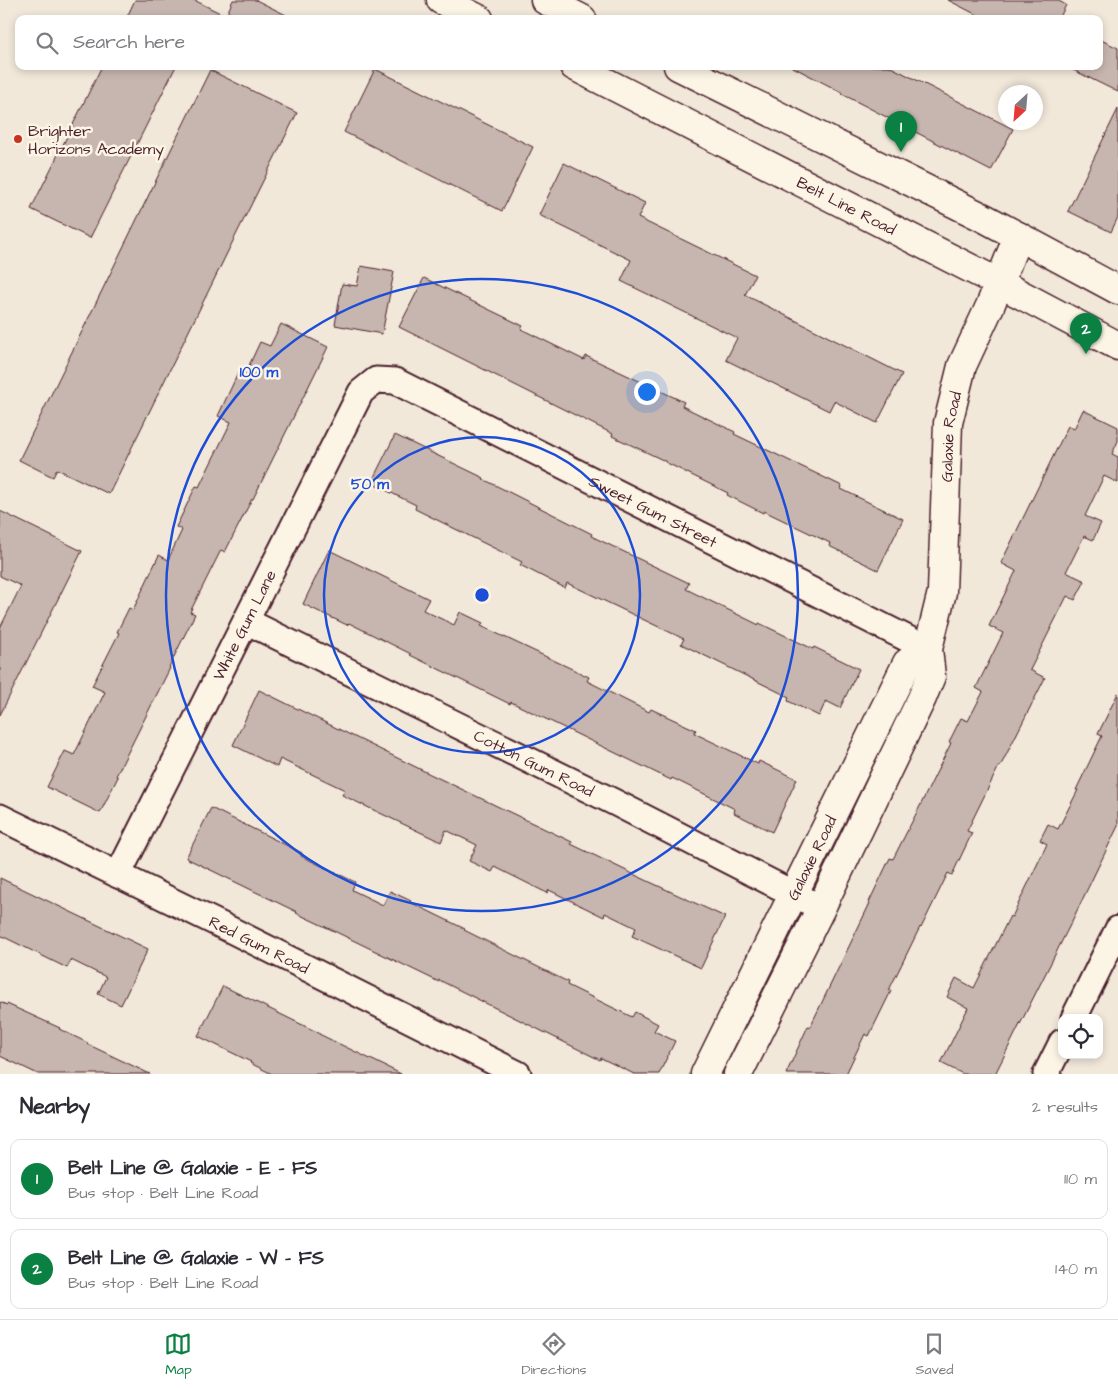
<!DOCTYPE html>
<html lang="en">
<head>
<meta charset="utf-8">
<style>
  :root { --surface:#fff; --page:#f7f7f7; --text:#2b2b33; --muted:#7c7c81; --line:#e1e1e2; --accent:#0b8043 }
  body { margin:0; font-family:"Architects Daughter",sans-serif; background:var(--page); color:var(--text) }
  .controls { position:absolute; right:15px; bottom:15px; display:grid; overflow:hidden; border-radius:10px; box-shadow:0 2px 8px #0003 }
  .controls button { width:45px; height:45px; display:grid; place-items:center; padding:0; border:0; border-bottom:1px solid var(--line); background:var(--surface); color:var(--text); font:25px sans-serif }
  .compass { position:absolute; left:998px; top:85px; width:45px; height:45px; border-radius:50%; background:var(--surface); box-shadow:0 2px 8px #0003; rotate:206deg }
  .you { position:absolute; left:646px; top:391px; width:18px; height:18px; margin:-12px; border:4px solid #fff; border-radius:50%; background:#1a73e8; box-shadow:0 0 0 8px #1a73e833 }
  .badge { display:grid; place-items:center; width:32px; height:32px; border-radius:50%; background:var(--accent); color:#fff; font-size:16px; font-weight:700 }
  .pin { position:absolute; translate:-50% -41px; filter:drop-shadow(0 1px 2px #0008) }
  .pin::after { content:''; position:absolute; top:26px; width:18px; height:15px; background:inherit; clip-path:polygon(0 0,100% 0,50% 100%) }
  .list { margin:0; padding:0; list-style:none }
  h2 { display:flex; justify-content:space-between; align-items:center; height:65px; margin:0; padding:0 20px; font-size:21px }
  h2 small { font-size:16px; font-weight:400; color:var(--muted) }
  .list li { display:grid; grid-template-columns:32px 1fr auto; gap:15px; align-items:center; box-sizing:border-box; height:80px; margin:0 10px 10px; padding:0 10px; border:1px solid var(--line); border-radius:10px }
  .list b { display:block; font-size:19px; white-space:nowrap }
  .list p { margin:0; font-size:16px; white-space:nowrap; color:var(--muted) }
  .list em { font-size:16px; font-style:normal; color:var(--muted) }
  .icon { flex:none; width:28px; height:28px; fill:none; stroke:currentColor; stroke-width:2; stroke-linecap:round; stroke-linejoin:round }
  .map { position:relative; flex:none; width:1118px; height:1074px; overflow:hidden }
  .search { position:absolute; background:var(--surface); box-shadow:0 2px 8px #0003; left:15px; right:15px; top:15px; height:55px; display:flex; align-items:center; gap:12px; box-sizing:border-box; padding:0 18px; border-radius:10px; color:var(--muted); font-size:19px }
  .sheet { height:245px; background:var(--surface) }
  nav { display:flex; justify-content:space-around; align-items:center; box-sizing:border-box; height:70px; border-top:1px solid var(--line); background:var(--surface); font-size:14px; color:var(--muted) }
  nav a { display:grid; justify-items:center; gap:2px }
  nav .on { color:var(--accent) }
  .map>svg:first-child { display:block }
</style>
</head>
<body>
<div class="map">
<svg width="1118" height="1074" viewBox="0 0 1118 1074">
  <rect width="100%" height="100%" fill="#f1e8da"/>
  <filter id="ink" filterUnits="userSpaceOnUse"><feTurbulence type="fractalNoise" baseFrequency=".02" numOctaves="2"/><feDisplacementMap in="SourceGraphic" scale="10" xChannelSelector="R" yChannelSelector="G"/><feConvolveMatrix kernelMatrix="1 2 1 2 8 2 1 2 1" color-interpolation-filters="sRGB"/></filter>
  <g filter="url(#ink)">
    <g fill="#c7b6af" stroke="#4a1f2b">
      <polygon points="135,0 194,0 226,16 233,0 256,0 294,19 126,19"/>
      <polygon points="948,0 1057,0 1066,5 1059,19 985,19"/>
      <polygon points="1099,39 1118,48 1118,92 1065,66 1099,66"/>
      <polygon points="102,66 176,66 90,238 31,209"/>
      <polygon points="791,66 889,66 1013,129 991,171 842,94 843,93"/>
      <polygon points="375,69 533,147 502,211 344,132"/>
      <polygon points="210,70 297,113 232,243 109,494 57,469 53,477 19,460"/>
      <polygon points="1118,109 1118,217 1111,232 1068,211"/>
      <polygon points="564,163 645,203 638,218 755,275 745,295 902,374 877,423 834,401 829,411 726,360 737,338 621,281 631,260 539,215"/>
      <polygon points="361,266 394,272 382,334 335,325 342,284 357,286"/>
      <polygon points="424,278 523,326 521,329 584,360 586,356 684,402 682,406 735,432 734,434 842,486 841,489 903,519 878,570 829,546 830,543 764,511 763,513 727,495 728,493 665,462 665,461 612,436 613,434 399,327"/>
      <polygon points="281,324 328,347 253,499 252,499 225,552 221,550 190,612 195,614 169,667 170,668 116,776 118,777 100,813 47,787 65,751 74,755 105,692 92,686 119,633 117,632 129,608 133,610 159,555 168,560 182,530 176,527 196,486 199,487 231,422 218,416 239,371 245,374 260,342 270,346"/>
      <polygon points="1083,410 1118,427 1118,441 1112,454 1118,457 1118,483 1104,476 1085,516 1101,523 1093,540 1084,536 1066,572 1085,581 1075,600 1067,596 1030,670 1045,678 1000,767 999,766 967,831 972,833 952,875 948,873 921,928 920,927 889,990 891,991 869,1036 865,1034 846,1074 786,1074 808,1026 810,1027 870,903 869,902 890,858 893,859 919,808 951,743 949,742 961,718 968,721 983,692 976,688 1003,633 989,626 1016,571 1001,563 1068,426 1074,429"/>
      <polygon points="395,435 484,478 483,479 592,534 591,536 689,583 686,589 759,625 759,623 813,649 814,647 859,669 840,708 826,701 819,716 788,701 789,697 681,644 684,639 567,583 565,588 520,565 522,562 415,509 416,505 371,483"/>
      <polygon points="0,511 82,551 0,715 0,628 21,586 0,576"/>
      <polygon points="329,550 429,599 423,610 454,625 460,612 483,623 481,626 589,677 587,681 649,712 651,709 696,730 694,733 758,764 759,761 797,779 772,832 734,813 735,809 672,778 671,780 511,702 510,704 410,655 411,654 349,623 347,625 303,604"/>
      <polygon points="259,690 430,774 572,842 571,844 635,875 725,917 701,968 632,936 636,928 605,913 604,917 549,890 547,893 495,867 492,872 469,861 477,845 446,830 441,842 342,795 345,790 280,759 277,767 233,745"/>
      <polygon points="1118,693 1118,826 1071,923 995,1074 963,1074 941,1063 968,1008 947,997 956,978 974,988 1010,916 1012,917 1047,844 1040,840 1048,824 1058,829 1078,790 1076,790 1102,736 1098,734"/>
      <polygon points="211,808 302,853 301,856 355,882 352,890 383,905 390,891 411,901 410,902 465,929 464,930 568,982 567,985 632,1017 635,1012 658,1024 654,1031 675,1041 659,1074 634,1074 601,1058 600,1060 439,980 439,982 332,930 296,913 297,912 186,858"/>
      <polygon points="0,878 148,949 121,1005 98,994 106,977 71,960 67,968 0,935"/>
      <polygon points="223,986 319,1033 319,1034 401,1074 272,1074 250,1063 251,1062 198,1036"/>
      <polygon points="0,1002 7,1005 7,1004 60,1028 59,1029 88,1043 87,1044 150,1074 38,1074 0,1056"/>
    </g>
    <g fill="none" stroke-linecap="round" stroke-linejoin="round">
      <g stroke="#4a1f2b" stroke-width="29">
        <g id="street">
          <path id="s1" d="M 246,621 L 614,802 L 821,908"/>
          <path id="s2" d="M 0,817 L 229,929 L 518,1074"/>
          <path id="s3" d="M 118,875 L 361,392 L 376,380 L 395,381 L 928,649"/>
          <polyline points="1074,1018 1118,929"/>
          <polyline points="1046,1074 1062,1042"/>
        </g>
      </g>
      <g stroke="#4a1f2b" stroke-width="31">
        <g id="secondary">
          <path id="s4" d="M 705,1074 L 907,663 L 928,649"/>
          <path id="s5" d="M 738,1074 L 821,908 L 922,698 L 931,676 L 928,649 L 942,592 L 948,423 L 962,366 L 990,306 L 1018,236"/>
        </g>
      </g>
      <g stroke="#4a1f2b" stroke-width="31">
        <g id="primary">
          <polyline points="441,0 479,19"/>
          <polyline points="545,0 582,19"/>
          <path id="s6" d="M 574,66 L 999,283 L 1118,346"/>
          <polyline points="678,66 986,219 1118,290"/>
        </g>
      </g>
      <use href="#street" stroke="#fcf5e5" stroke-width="25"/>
      <use href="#secondary" stroke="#fcf5e5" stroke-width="28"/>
      <use href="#primary" stroke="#fcf5e5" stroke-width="28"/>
    </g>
  </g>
  <g fill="none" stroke="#1d4ed8" stroke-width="2.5">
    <circle cx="482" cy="595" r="158"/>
    <circle cx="482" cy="595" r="316"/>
  </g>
  <circle fill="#c8321e" stroke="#fcf5e5" stroke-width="2" cx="18" cy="139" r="5"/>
  <g text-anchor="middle" stroke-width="5" stroke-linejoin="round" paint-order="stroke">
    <g font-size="16" fill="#4a1f2b" stroke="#fcf5e5" text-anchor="start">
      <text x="28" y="136">Brighter<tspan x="28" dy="18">Horizons Academy</tspan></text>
    </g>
    <g font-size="16" fill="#4a1f2b" stroke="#fcf5e5">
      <text dy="6" stroke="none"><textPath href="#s6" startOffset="306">Belt Line Road</textPath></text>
      <text dy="6" stroke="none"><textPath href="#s5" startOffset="684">Galaxie Road</textPath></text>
      <text dy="6" stroke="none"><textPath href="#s3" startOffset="868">Sweet Gum Street</textPath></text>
      <text dy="6" stroke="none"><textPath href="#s3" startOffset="280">White Gum Lane</textPath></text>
      <text dy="6" stroke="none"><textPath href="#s1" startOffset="321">Cotton Gum Road</textPath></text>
      <text dy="6" stroke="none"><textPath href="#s4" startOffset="241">Galaxie Road</textPath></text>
      <text dy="6" stroke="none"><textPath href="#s2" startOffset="289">Red Gum Road</textPath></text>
    </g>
  </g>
  <circle cx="482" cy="595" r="8" fill="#1d4ed8" stroke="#fcf5e5" stroke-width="2.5"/>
  <g font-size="15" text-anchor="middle" font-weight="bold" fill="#1d4ed8" stroke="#fcf5e5" stroke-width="5" stroke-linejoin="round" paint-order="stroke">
    <text x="259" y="377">100 m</text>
    <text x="370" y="489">50 m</text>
  </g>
</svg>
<div class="controls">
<button><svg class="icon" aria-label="locate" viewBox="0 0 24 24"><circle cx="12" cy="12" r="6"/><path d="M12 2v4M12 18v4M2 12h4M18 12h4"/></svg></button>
</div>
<svg class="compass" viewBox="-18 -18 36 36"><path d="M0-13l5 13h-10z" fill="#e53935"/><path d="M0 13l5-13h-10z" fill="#7c7c81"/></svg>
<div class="you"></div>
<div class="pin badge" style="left:901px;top:152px">1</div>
<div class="pin badge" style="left:1086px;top:354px">2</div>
<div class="search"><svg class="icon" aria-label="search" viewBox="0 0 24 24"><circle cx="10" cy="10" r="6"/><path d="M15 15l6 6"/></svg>Search here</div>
</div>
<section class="sheet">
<h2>Nearby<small>2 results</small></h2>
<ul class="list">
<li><span class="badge">1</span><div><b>Belt Line @ Galaxie - E - FS</b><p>Bus stop · Belt Line Road</p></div><em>110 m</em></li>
<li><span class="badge">2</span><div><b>Belt Line @ Galaxie - W - FS</b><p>Bus stop · Belt Line Road</p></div><em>140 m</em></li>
</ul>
</section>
<nav>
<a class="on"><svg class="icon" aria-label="map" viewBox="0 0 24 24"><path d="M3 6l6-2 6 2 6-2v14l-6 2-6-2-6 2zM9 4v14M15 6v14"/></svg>Map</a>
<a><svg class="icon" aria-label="directions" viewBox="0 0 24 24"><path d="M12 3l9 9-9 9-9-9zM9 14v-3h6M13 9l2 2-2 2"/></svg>Directions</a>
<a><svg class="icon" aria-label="saved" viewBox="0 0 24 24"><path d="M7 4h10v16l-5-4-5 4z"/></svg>Saved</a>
</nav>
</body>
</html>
